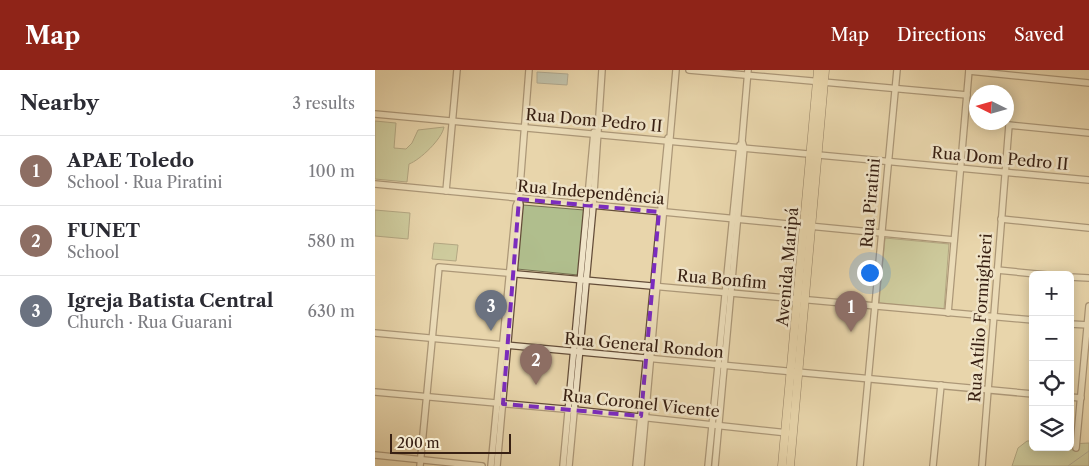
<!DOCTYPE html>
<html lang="en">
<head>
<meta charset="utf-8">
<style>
  :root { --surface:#fff; --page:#f2f2f3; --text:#2b2b33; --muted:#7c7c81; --line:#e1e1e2; --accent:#8f2418 }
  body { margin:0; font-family:"Libre Caslon Text",serif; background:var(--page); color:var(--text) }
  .controls { position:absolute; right:15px; bottom:15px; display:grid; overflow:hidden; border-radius:8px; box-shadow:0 2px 12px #0003 }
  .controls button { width:45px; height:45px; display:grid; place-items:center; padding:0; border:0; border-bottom:1px solid var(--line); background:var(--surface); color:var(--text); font:25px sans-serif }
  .compass { position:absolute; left:594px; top:15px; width:45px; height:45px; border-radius:50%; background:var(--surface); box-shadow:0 2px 12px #0003; rotate:275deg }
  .scale { position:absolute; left:15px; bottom:12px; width:121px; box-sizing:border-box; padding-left:5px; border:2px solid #382013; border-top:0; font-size:14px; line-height:18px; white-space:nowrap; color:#382013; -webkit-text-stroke:4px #f0e4c8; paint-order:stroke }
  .you { position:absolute; left:494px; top:202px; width:18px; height:18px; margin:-12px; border:4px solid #fff; border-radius:50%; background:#1a73e8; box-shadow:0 0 0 8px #1a73e833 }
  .badge { display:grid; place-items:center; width:32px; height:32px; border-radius:50%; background:var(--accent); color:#fff; font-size:16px; font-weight:700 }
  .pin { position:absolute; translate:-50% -41px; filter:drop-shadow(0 1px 2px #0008) }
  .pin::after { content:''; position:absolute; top:26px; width:18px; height:15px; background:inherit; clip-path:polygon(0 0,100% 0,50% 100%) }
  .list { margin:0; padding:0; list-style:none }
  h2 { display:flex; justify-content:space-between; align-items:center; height:65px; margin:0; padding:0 20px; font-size:21px }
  h2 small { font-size:16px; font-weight:400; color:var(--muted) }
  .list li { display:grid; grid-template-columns:32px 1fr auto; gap:15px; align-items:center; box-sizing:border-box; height:70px; padding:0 20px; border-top:1px solid var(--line) }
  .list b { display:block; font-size:19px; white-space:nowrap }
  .list p { margin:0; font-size:16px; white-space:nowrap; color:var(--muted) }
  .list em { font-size:16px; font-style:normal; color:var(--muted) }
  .icon { flex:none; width:28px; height:28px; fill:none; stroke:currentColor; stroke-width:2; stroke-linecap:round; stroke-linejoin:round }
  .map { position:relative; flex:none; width:714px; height:396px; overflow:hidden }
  header { display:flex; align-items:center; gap:30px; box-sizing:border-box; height:70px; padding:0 25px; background:var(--accent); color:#fff }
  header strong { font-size:24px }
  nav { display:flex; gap:28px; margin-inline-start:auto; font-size:18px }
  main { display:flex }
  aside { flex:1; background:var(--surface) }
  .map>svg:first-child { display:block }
</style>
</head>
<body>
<header>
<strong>Map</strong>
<nav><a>Map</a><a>Directions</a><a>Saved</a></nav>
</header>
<main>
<aside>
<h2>Nearby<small>3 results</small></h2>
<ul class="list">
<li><span class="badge" style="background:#8d6e63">1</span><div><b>APAE Toledo</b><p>School · Rua Piratini</p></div><em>100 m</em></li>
<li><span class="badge" style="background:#8d6e63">2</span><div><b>FUNET</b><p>School</p></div><em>580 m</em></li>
<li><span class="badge" style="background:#6b7280">3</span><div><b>Igreja Batista Central</b><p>Church · Rua Guarani</p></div><em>630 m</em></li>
</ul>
</aside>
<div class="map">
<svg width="714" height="396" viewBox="0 0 714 396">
  <rect width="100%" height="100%" fill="#e8d5ab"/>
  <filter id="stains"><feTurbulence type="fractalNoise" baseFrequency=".004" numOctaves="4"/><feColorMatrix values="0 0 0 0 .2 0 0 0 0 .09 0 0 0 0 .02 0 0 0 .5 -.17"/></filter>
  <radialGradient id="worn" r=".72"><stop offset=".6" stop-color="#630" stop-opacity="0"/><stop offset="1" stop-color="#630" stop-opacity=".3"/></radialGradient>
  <g fill="#b0be8d" stroke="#746f50">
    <path d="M 0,51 L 21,53 L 19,78 L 31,79 L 37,73 L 43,60 L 69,57 C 67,69 45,90 34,94 L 32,112 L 0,109 Z"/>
    <polygon points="148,135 209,140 203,205 142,199"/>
    <polygon points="0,140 35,143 33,169 0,166"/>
    <polygon points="510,168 574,174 569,239 504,233"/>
    <polygon points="59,173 83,175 81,191 57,189"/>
    <polygon points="652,371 658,371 658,377 695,377 695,374 714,373 714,396 637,396 643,378"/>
  </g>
  <polygon fill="#9cb6b5" stroke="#747a74" points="162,2 193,4 192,15 162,13"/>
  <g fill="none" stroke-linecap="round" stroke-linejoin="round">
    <polyline stroke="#747a74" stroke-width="1" points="693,396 714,381"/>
    <g stroke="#644d39" stroke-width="8">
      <g id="minor">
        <polyline points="314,0 592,25"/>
        <polyline points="594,1 714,13"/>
        <polyline points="0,44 714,110"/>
        <polyline points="0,114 579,170"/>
        <polyline points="71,121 82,0"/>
        <polyline points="626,149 714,158"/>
        <polyline points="622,200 672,205"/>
        <polyline points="695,207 714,208"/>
        <polyline points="573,243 594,0"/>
        <polyline points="695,254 714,255"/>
        <polyline points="0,263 658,324"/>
        <polyline points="0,322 200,340 413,363"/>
        <polyline points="695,327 706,328"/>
        <polyline points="701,378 714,236"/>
        <polyline points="0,385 107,396"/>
        <polyline points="45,396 64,197 658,250"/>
        <polyline points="116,396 141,136 144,129"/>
        <polyline points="122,396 145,135 144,129 154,0"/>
        <polyline points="188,396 219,62"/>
        <polyline points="194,396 218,137 227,0"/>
        <polyline points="261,396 293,68"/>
        <polyline points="266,396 301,0"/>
        <polyline points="333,396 365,75"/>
        <polyline points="340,396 369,78 367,71 373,0"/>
        <polyline points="485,396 522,0"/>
        <polyline points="558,396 566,315"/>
        <polyline points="607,396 634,55 714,63"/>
      </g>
    </g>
    <g stroke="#382013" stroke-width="9">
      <g id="major">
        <polyline points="407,396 443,0"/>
        <polyline points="415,396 450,0"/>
      </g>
    </g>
    <use href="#minor" stroke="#f0e4c8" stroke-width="5.5"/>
    <use href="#major" stroke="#e8d5ab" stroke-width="8"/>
  </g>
  <path d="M0 0H714V396H0ZM 144,129 L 284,142 L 266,346 L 128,334 Z" fill="#e8d5ab" fill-opacity=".55" fill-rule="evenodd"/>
  <path fill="none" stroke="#7b2cbf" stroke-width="4" stroke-dasharray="10 6" stroke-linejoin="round" d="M 144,129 L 284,142 L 266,346 L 128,334 Z"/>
  <g text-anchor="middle" stroke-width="5" stroke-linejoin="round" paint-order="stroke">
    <g font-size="16" fill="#382013" stroke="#f0e4c8">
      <text transform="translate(219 50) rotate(5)" y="6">Rua Dom Pedro II</text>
      <text transform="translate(625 88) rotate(5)" y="6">Rua Dom Pedro II</text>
      <text transform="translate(216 122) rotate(5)" y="6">Rua Independência</text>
      <text transform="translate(495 133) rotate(-85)" y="6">Rua Piratini</text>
      <text transform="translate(412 197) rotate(-85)" y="6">Avenida Maripá</text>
      <text transform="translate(347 209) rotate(5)" y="6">Rua Bonfim</text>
      <text transform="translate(605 248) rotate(-86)" y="6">Rua Atílio Formighieri</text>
      <text transform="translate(269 275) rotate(5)" y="6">Rua General Rondon</text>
      <text transform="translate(266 333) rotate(6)" y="6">Rua Coronel Vicente</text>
    </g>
  </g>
  <rect width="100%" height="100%" filter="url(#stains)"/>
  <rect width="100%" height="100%" fill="url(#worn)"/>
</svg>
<div class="controls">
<button>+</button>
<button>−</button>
<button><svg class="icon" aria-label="locate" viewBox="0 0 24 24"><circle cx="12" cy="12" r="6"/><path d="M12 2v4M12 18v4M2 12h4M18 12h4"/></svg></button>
<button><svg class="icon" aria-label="layers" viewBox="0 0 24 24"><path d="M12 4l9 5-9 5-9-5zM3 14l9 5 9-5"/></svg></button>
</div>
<svg class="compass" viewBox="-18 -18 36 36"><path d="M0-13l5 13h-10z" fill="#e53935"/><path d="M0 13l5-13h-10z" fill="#7c7c81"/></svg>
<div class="scale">200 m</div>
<div class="you"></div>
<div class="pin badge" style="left:476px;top:262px;background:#8d6e63">1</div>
<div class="pin badge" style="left:161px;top:315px;background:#8d6e63">2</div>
<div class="pin badge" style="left:116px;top:261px;background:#6b7280">3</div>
</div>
</main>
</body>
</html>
